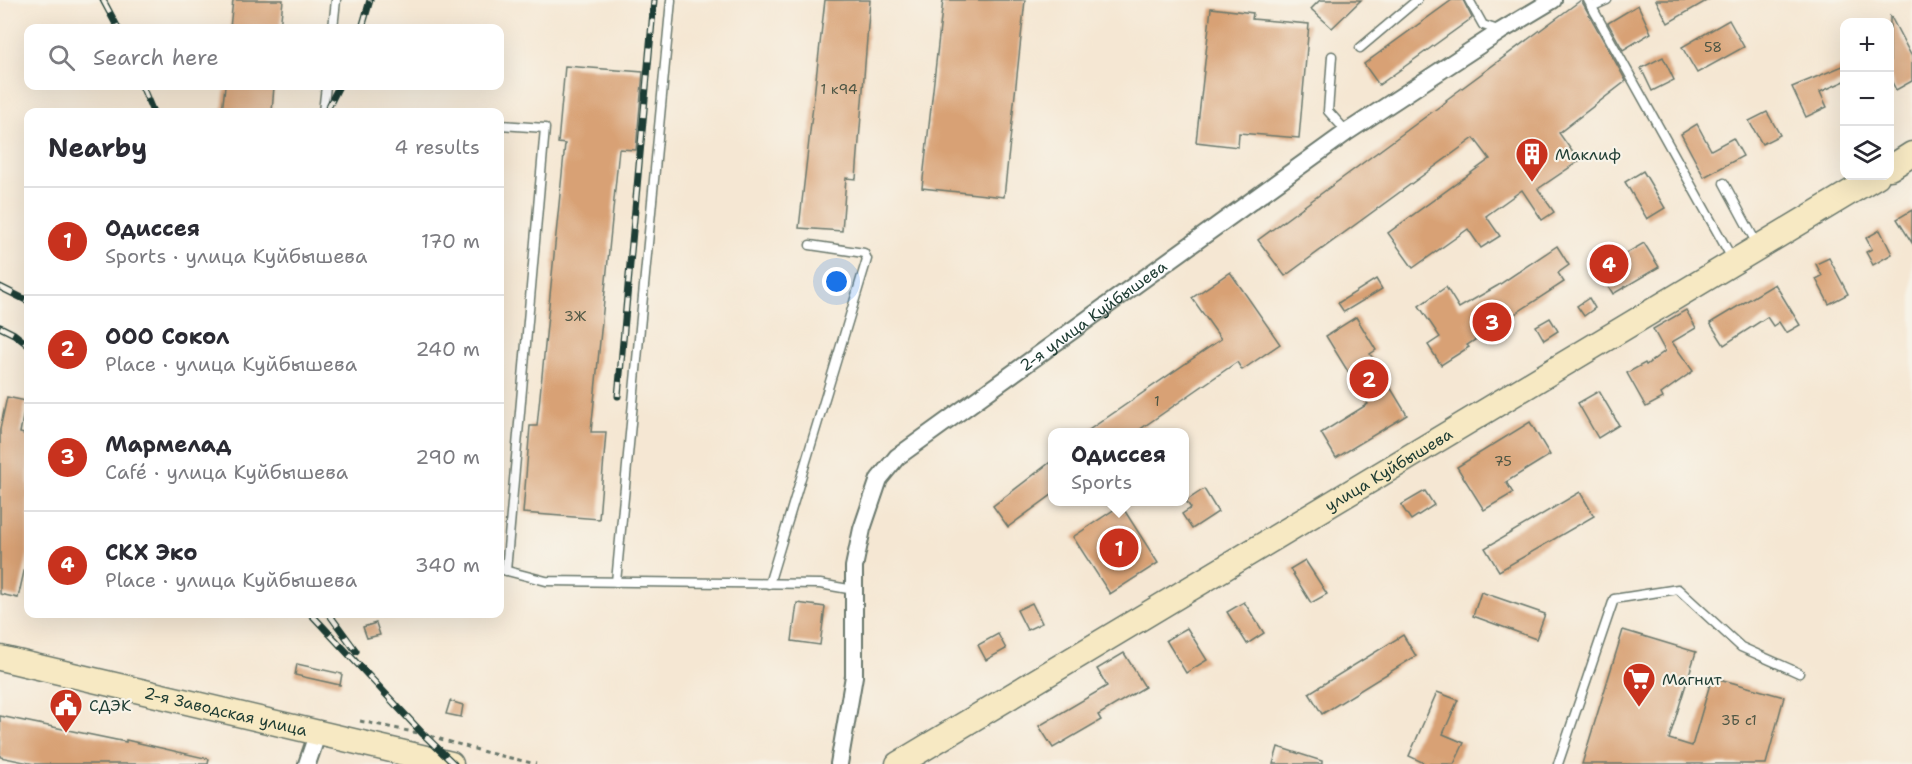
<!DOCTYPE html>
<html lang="en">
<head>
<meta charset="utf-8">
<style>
  :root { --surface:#fff; --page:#f2f2f3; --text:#2b2b33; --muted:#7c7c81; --line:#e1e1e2; --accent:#c8321e }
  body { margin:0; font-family:"Shantell Sans",sans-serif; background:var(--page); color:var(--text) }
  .controls { position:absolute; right:18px; top:18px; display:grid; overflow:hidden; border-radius:12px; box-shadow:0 6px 24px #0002 }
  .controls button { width:54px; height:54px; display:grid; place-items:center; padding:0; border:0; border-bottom:2px solid var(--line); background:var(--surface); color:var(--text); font:30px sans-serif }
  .you { position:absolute; left:837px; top:282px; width:21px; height:21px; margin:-15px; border:4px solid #fff; border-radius:50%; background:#1a73e8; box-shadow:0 0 0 9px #1a73e833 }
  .badge { display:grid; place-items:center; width:39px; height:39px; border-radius:50%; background:var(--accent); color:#fff; font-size:20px; font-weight:700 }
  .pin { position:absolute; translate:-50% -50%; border:3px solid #fff; box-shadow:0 2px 6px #0006 }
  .popup { position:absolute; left:1048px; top:428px; width:141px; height:78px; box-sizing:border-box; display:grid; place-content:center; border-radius:12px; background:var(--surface); filter:drop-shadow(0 2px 4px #0005); font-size:20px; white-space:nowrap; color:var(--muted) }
  .popup b { font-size:22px; color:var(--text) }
  .popup::after { content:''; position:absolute; left:50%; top:100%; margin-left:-12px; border:12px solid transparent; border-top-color:var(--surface) }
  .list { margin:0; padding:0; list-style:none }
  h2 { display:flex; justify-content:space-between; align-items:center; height:78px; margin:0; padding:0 24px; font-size:26px }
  h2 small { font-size:20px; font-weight:400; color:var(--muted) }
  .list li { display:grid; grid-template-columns:39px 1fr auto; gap:18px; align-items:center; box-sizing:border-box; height:108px; padding:0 24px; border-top:2px solid var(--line) }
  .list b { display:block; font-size:22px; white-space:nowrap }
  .list p { margin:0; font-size:20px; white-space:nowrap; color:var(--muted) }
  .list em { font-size:20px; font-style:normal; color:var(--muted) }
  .icon { flex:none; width:33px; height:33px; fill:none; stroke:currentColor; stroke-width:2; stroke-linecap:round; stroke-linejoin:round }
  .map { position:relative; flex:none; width:1912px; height:764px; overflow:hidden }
  .search { position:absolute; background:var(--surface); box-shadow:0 6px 24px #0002; left:24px; top:24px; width:480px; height:66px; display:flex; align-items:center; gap:15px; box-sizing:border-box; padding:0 21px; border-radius:12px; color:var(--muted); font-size:22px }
  .panel { position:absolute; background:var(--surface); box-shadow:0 6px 24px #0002; left:24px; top:108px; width:480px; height:510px; border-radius:12px }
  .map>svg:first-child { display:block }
</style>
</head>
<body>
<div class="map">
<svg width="1912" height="764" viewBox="0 0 1912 764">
  <rect width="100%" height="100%" fill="#f7f3e8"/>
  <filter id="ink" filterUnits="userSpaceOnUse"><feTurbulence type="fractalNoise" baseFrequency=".0167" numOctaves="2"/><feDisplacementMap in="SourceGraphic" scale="12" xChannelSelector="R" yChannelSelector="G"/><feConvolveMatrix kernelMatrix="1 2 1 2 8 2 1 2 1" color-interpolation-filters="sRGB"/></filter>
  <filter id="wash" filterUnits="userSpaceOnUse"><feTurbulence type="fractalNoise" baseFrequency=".008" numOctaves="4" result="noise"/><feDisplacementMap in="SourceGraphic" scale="24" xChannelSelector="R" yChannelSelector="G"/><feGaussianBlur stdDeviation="1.35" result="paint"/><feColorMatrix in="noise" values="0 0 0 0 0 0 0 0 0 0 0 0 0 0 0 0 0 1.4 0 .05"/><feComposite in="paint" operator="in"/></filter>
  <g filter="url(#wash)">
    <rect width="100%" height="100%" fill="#f5e7d3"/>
    <g id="blocks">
      <g fill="#d8a174">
        <polygon points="233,0 283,0 280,28 230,28"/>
        <polygon points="825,0 870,0 856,179 846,178 842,231 799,228"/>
        <polygon points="943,0 1025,0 1004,197 922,188"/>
        <polygon points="1320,0 1361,0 1332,28 1311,9"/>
        <polygon points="1452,0 1463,0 1472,18 1379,85 1364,64"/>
        <polygon points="1581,0 1626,81 1559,133 1579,161 1538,189 1554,212 1542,220 1522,190 1486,216 1500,236 1481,248 1468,229 1413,268 1388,233 1490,159 1474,138 1285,276 1258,240 1447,101 1446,100"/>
        <polygon points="1656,0 1708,0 1668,23"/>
        <polygon points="1638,5 1651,33 1623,50 1608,23"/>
        <polygon points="1211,8 1253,13 1252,19 1309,24 1299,138 1239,133 1238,147 1196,142"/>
        <polygon points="1890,15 1912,57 1912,81 1896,90 1890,78"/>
        <polygon points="1729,20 1744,47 1697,73 1682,47"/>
        <polygon points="1663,57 1674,80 1652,91 1641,68"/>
        <polygon points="1845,65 1845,81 1820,92 1827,107 1806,117 1792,87"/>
        <polygon points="565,66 643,72 636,150 619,149 591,432 606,432 599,519 523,513 530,426 537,426 565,144 558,143"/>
        <polygon points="225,86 274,86 272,112 222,112"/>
        <polygon points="1767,112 1780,135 1762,144 1749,121"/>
        <polygon points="1697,124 1711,150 1733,138 1743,156 1704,177 1681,134"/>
        <polygon points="1643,171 1665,208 1647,219 1625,182"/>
        <polygon points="1912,210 1912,243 1897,219"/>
        <polygon points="1880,230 1892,254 1873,265 1866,252 1872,249 1866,238"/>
        <polygon points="1644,243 1659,267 1613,294 1591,256 1612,244 1620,257"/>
        <polygon points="1557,246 1569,265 1558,273 1564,282 1467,345 1469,347 1441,365 1428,345 1440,337 1419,306 1446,287 1459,308 1497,286"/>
        <polygon points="1829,258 1848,294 1829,304 1816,279 1822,276 1816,264"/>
        <polygon points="1230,272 1280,344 1242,370 1237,362 1136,432 1086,432 1221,339 1192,298"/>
        <polygon points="1376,279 1382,289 1344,312 1338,303"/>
        <polygon points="1775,284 1800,325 1786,333 1779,322 1773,326 1767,317 1724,345 1710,323"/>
        <polygon points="1589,298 1595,308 1584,316 1577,306"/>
        <polygon points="1686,310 1696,328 1672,342 1693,371 1661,394 1663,398 1646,407 1627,373 1645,363 1646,365 1665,351 1653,329"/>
        <polygon points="1356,317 1376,350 1370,354 1407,415 1336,458 1321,433 1368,404 1326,336"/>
        <polygon points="1550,318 1558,331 1544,340 1536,326"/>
        <polygon points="1599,391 1619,425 1598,438 1578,403"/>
        <polygon points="7,397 26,401 20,433 28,435 28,554 18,598 0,594 0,429"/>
        <polygon points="1530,422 1550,455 1506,482 1513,493 1484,510 1457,467"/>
        <polygon points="1053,460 1053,494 1008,527 993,506"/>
        <polygon points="1204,489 1218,512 1192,529 1182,514 1191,508 1186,501"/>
        <polygon points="1425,491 1434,505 1411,520 1401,505"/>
        <polygon points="1580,492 1594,516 1499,571 1485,548"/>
        <polygon points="1121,505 1158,563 1110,594 1073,537"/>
        <polygon points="1305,560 1327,594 1311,603 1290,569"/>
        <polygon points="1481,592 1545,614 1536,639 1473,616"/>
        <polygon points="1244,602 1264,633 1247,644 1227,612"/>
        <polygon points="797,603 825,607 820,645 792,641"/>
        <polygon points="1032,603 1042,623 1027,630 1017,610"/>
        <polygon points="376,623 380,635 367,638 363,627"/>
        <polygon points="1187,628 1207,660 1186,673 1166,640"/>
        <polygon points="1623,630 1696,652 1669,739 1692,746 1712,677 1784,697 1766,764 1582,764"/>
        <polygon points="998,634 1006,649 986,660 978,645"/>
        <polygon points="1403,635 1416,656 1322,714 1309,693"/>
        <polygon points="1124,653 1145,687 1098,715 1101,720 1053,748 1039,726 1107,686 1097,669"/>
        <polygon points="297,664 342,674 340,685 295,675"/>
        <polygon points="1437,692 1458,700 1443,734 1464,743 1454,764 1426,764 1409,756"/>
        <polygon points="450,701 463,705 461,717 446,714"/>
        <polygon points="0,716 126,742 126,740 209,759 208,764 34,764 0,757"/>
        <polygon points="1278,747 1322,761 1322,764 1273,764"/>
      </g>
    </g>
  </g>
  <g filter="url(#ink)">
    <use href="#blocks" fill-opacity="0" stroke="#6a786c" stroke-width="1.5"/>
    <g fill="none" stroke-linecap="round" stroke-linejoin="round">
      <g stroke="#6a786c" stroke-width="11">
        <g id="lane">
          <polyline points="1469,0 1483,25 1501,31"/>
          <polyline points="1588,0 1734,262"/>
          <polyline points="1591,7 1607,0"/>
          <polyline points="333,28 336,0"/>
          <polyline points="1360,48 1417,0"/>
          <polyline points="1332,56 1328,111 1347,132"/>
          <polyline points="323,112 326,86"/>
          <polyline points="500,125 545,128 506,571"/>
          <polyline points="1724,183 1758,246"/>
          <polyline points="500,569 546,581 820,584 854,590"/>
          <polyline points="616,582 671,0"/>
          <polyline points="769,584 867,259 864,253 810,245"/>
          <polyline points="1558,764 1614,599 1678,589 1741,647 1799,673"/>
        </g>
      </g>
      <g stroke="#6a786c" stroke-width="20">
        <g id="street">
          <polyline points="307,764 318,732"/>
          <path id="s1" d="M 839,764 L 854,676 L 854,567 L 862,529 L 879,479 L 897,457 L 1347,132 L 1501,31 L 1553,0"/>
        </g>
      </g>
      <g stroke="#6a786c" stroke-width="27">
        <g id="secondary">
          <polyline points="1890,168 1912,154"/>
          <path id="s2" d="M 0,658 L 451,764"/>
          <path id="s3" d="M 898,764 L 1877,176"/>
        </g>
      </g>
      <polyline stroke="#6a786c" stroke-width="3" stroke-dasharray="4.5 4.5" stroke-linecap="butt" points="360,721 423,734 485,752 536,764"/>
      <use href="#lane" stroke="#fff" stroke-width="8"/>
      <use href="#street" stroke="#fff" stroke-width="16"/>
      <use href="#secondary" stroke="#f7e9c3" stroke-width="24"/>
      <g stroke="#1f3d34" stroke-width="7">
        <g id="rail">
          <polyline points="103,0 118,28"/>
          <polyline points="362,28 370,0"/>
          <polyline points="142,86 153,112"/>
          <polyline points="326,112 339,86"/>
          <polyline points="0,287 28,301"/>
          <polyline points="0,327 14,334 28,345"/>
          <polyline points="618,396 654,0"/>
          <polyline points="311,614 423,734 454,764"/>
          <polyline points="329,614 356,651"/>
        </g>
      </g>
      <use href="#rail" stroke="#f7f3e8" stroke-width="4.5" stroke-dasharray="14" stroke-linecap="butt"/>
    </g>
  </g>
  <defs>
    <g id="building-pin" transform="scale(1.725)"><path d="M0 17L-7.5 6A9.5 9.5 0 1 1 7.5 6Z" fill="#c8321e" stroke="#f7f3e8"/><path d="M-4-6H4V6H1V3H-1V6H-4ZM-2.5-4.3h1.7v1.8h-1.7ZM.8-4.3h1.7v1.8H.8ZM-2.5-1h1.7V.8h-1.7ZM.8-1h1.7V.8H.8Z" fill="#fff"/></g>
    <g id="supermarket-pin" transform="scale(1.725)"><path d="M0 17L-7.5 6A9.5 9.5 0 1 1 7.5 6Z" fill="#c8321e" stroke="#f7f3e8"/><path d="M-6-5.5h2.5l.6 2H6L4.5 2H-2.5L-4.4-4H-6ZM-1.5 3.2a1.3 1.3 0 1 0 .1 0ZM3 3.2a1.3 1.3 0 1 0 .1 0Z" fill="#fff"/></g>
    <g id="civic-pin" transform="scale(1.725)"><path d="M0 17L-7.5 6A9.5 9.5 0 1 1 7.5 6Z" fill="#c8321e" stroke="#f7f3e8"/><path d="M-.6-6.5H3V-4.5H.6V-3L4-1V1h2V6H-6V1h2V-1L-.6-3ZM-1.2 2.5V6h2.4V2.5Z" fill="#fff"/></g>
  </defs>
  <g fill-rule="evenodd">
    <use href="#building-pin" x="1532" y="154"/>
    <use href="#supermarket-pin" x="1639" y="679"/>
    <use href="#civic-pin" x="66" y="705"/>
  </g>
  <g text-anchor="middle" stroke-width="4.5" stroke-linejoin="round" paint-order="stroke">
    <g font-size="14" fill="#4d5644">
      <text x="1713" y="52">58</text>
      <text x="839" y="94">1 к94</text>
      <text x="575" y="321">3Ж</text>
      <text x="1157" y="406">1</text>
      <text x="1503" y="466">75</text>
      <text x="1739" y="725">3Б с1</text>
    </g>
    <g font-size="16" fill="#1f3d34" stroke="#f7f3e8" text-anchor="start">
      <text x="1555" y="160">Маклиф</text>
      <text x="1662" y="685">Магнит</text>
      <text x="89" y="711">СДЭК</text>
    </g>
    <g font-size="16" fill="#1f3d34" stroke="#f7f3e8">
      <text dy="6" stroke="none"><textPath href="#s1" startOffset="560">2-я улица Куйбышева</textPath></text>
      <text dy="6" stroke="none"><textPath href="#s3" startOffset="572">улица Куйбышева</textPath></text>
      <text dy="6" stroke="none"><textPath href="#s2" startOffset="232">2-я Заводская улица</textPath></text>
    </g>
  </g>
</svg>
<div class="controls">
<button>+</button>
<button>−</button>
<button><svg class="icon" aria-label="layers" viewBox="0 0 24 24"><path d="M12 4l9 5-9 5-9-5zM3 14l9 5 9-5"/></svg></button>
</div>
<div class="you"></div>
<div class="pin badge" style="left:1119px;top:548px">1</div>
<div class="popup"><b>Одиссея</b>Sports</div>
<div class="pin badge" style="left:1369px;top:379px">2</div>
<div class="pin badge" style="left:1492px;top:322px">3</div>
<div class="pin badge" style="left:1609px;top:264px">4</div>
<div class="search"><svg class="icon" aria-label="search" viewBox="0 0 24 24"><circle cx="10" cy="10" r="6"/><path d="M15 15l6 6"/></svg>Search here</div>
<section class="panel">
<h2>Nearby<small>4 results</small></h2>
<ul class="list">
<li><span class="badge">1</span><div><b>Одиссея</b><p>Sports · улица Куйбышева</p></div><em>170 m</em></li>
<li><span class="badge">2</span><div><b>ООО Сокол</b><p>Place · улица Куйбышева</p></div><em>240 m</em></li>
<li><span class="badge">3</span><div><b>Мармелад</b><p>Café · улица Куйбышева</p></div><em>290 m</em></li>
<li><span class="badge">4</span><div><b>СКХ Эко</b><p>Place · улица Куйбышева</p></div><em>340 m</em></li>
</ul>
</section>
</div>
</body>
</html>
